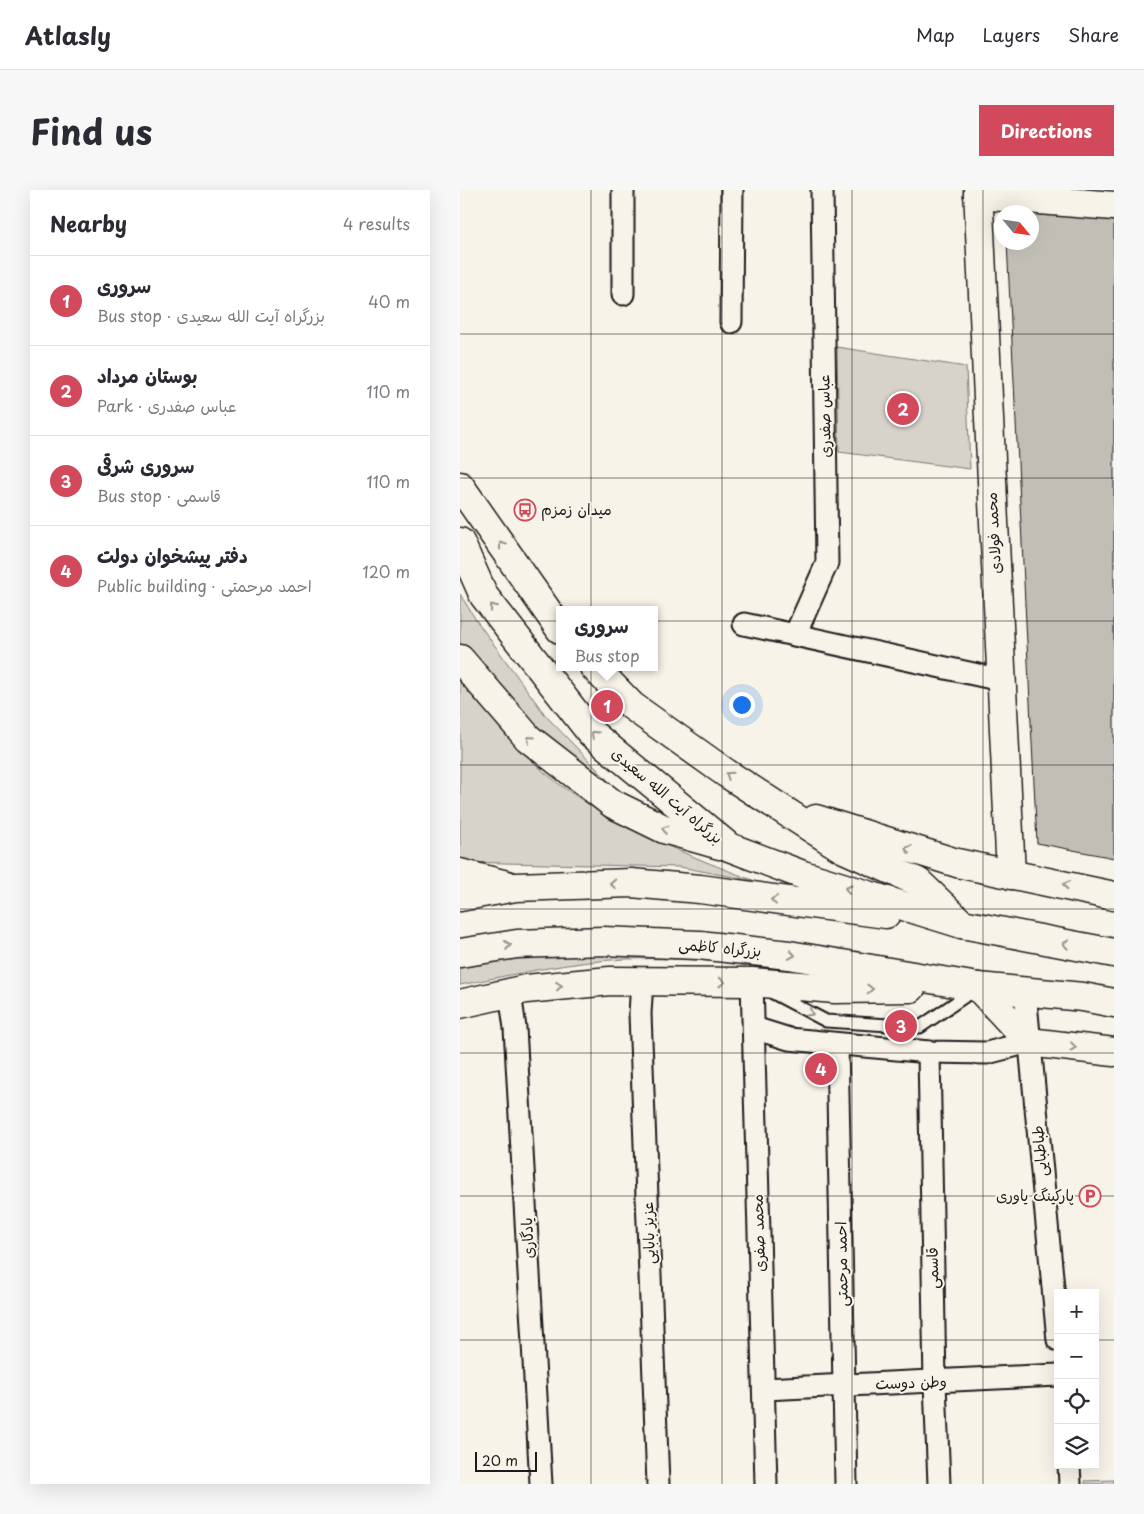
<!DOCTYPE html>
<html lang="en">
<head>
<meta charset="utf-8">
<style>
  :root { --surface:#fff; --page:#f7f7f7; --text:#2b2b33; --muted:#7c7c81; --line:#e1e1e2; --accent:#d1495b }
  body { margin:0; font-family:"Playpen Sans","Playpen Sans Arabic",sans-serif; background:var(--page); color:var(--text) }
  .controls { position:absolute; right:15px; bottom:15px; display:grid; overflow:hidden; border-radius:0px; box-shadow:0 5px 20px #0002 }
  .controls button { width:45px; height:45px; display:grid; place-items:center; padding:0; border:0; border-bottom:1px solid var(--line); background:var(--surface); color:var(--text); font:25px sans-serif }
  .compass { position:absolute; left:534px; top:15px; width:45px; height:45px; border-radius:50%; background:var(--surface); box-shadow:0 5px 20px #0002; rotate:119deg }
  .scale { position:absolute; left:15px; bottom:12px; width:62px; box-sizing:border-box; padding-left:5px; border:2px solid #1c1c1c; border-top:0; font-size:14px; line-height:18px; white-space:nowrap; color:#1c1c1c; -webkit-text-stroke:4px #f7f3e8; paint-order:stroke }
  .you { position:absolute; left:281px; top:514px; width:18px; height:18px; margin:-12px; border:4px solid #fff; border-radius:50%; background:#1a73e8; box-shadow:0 0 0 8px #1a73e833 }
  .badge { display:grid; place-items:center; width:32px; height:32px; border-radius:50%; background:var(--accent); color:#fff; font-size:16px; font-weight:700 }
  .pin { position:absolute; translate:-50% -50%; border:2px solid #fff; box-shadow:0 1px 5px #0006 }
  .popup { position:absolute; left:96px; top:416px; width:102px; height:65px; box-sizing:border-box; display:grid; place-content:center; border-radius:0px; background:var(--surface); filter:drop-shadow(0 1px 4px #0005); font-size:16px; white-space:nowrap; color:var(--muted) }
  .popup b { font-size:19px; color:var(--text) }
  .popup::after { content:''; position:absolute; left:50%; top:100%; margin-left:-10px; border:10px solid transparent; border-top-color:var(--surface) }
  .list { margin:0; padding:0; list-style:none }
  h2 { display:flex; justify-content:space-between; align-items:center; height:65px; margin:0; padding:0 20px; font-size:21px }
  h2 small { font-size:16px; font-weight:400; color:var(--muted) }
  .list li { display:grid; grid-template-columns:32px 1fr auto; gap:15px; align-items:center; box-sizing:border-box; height:90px; padding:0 20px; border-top:1px solid var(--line) }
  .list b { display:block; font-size:19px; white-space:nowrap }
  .list p { margin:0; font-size:16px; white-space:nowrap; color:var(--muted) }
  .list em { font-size:16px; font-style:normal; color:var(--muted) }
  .icon { flex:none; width:28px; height:28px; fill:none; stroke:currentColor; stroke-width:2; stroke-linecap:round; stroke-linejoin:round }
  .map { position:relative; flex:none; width:654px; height:1294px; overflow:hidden; border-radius:0px }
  header { display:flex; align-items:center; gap:30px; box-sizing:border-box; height:70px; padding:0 25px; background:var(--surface); border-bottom:1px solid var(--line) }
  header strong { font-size:24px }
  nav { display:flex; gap:28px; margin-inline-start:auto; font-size:18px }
  .intro { display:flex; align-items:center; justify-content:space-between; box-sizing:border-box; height:120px; padding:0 30px }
  h1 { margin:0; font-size:35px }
  .button { padding:12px 22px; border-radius:0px; background:var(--accent); color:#fff; font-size:18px; font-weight:700 }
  main { display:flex; gap:30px; padding:0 30px }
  aside { flex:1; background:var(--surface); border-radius:0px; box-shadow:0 5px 20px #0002 }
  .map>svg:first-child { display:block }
</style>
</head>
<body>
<header>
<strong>Atlasly</strong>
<nav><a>Map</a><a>Layers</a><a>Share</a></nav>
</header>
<div class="intro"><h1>Find us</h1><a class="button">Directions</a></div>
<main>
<aside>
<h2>Nearby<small>4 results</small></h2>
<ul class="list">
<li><span class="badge">1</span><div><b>سروری</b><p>Bus stop · بزرگراه آیت الله سعیدی</p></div><em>40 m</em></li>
<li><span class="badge">2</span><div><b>بوستان مرداد</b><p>Park · عباس صفدری</p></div><em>110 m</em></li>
<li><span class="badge">3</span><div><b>سروری شرقی</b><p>Bus stop · قاسمی</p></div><em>110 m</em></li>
<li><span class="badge">4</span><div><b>دفتر پیشخوان دولت</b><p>Public building · احمد مرحمتی</p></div><em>120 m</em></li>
</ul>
</aside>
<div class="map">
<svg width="654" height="1294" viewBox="0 0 654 1294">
  <rect width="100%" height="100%" fill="#f7f3e8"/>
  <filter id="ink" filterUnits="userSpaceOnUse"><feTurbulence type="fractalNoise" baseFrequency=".02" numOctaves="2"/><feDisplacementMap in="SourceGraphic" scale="10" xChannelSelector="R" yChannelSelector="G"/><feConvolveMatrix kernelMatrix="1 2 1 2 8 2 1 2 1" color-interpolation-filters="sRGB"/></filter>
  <g filter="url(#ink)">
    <g fill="#d7d3cb" stroke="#7a7874">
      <polygon points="377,157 506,177 510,279 379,262"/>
      <polygon points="0,404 16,430 86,526 161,604 67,536 0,458"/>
      <path d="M 0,489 C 31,524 61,566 99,594 C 158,638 227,665 295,691 L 220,677 L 0,672 Z"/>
      <path d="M 157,755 L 347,780 C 286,774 226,767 165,769 C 109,772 55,784 0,795 L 0,768 Z"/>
      <polygon points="654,1290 654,1294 625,1294 625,1291"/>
    </g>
    <polygon fill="#c0beb5" stroke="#1c1c1c" points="572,24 654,30 654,668 577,653 547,52 572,52"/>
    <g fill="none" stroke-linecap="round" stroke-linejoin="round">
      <g stroke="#1c1c1c" stroke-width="15">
        <polyline id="lane" points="311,802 366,831 460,837 514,800"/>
      </g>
      <g stroke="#1c1c1c" stroke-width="25">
        <g id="street">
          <polyline points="163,0 163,104"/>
          <polyline points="271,132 272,0"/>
          <polyline points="284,434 541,490"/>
          <polyline points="335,445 367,373 362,0"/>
          <polyline points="182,791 180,824 198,1294"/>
          <polyline points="292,792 306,1294"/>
          <polyline points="565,802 598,1150"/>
          <polyline points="50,803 55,838 81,1294"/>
          <polyline points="294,838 329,849 469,862 527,863 569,852"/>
          <polyline points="377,855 386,1294"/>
          <polyline points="469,862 475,1193 479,1294"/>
          <polyline points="304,1199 598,1185"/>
          <polyline points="609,1275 610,1294"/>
        </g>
      </g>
      <g stroke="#1c1c1c" stroke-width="31">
        <g id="secondary">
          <polyline points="518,0 551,685"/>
          <polyline points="518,5 654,16"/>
          <polyline points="0,296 100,439"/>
          <polyline points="134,477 172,516 266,583 382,658 458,692 502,734"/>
          <polyline points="356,629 497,673 654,706"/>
          <polyline points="518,797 569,852 654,862"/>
        </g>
      </g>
      <g stroke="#1c1c1c" stroke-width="31">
        <g id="highway">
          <polyline points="0,352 24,406 131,543 269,657 343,685 502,734 654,763"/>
          <polyline points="0,469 68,548 153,614 204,639 260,655"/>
          <polyline points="0,683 47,695"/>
          <polyline points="0,707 56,697 171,693 240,699 426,724"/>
          <polyline points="0,763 57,754 143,751 239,755 329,765 518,797 623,807 654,813"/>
          <polyline points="0,814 66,799 150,791 292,792 375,799 451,798"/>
        </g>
      </g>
      <use href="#lane" stroke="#f7f3e8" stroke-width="11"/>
      <use href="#street" stroke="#f7f3e8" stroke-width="21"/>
      <use href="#secondary" stroke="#f7f3e8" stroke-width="28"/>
      <use href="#highway" stroke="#f7f3e8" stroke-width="28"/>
    </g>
    <defs><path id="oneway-chevron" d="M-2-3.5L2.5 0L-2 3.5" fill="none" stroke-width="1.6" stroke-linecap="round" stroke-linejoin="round" transform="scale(1.25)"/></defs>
    <g stroke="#94928c">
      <use href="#oneway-chevron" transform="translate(42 355) rotate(-126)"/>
      <use href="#oneway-chevron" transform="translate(33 417) rotate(-128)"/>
      <use href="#oneway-chevron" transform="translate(134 544) rotate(-137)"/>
      <use href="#oneway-chevron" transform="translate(70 549) rotate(-138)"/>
      <use href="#oneway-chevron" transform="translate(269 585) rotate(-146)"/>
      <use href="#oneway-chevron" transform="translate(205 639) rotate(-159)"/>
      <use href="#oneway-chevron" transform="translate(448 659) rotate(-164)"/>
      <use href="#oneway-chevron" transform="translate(153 694) rotate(178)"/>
      <use href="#oneway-chevron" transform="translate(606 695) rotate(-169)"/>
      <use href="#oneway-chevron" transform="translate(388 699) rotate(-163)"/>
      <use href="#oneway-chevron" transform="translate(314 710) rotate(-173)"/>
      <use href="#oneway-chevron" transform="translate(606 754) rotate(-169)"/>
      <use href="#oneway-chevron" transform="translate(48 755) rotate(-9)"/>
      <use href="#oneway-chevron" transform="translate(332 765) rotate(9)"/>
      <use href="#oneway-chevron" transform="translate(262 792)"/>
      <use href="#oneway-chevron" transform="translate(99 796) rotate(-5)"/>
      <use href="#oneway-chevron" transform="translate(410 799) rotate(-1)"/>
      <use href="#oneway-chevron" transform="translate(350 823) rotate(28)"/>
      <use href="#oneway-chevron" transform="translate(613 857) rotate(7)"/>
    </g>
  </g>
  <path fill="none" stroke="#1c1c1c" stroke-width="1" stroke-opacity="0.55" d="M 131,0 L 131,1294M 262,0 L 262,1294M 392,0 L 392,1294M 523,0 L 523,1294M 0,144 L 654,144M 0,288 L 654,288M 0,431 L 654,431M 0,575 L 654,575M 0,719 L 654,719M 0,863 L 654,863M 0,1006 L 654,1006M 0,1150 L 598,1150M 635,1150 L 654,1150"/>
  <defs>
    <g id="bus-ring" transform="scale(1.125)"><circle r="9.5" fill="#f7f3e8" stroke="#d1495b" stroke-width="1.5"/><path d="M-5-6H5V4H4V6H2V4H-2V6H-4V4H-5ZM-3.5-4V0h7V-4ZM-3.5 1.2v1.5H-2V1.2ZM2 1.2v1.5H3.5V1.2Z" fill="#d1495b"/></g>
    <g id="parking-ring" transform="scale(1.125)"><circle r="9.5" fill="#f7f3e8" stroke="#d1495b" stroke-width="1.5"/><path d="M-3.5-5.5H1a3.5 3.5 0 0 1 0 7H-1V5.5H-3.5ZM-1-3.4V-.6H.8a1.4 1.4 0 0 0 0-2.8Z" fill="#d1495b"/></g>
  </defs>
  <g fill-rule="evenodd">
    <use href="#bus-ring" x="65" y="320"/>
    <use href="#parking-ring" x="630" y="1006"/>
  </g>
  <g text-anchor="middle" stroke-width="4" stroke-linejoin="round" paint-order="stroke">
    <g font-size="15" fill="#1c1c1c" stroke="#f7f3e8">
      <text transform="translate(365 226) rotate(-91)" y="5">عباس صفدری</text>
      <text transform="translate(534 343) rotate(-93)" y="5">محمد فولادی</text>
      <text transform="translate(207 606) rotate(40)" y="5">بزرگراه آیت الله سعیدی</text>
      <text transform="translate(260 758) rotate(5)" y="5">بزرگراه کاظمی</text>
      <text transform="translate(580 961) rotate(-95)" y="5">طباطبایی</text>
      <text transform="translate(189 1043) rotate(-92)" y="5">عزیز بابایی</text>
      <text transform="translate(299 1043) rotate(-92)" y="5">محمد صفری</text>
      <text transform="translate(68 1048) rotate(-93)" y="5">یادگاری</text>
      <text transform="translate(382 1074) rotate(-91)" y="5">احمد مرحمتی</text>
      <text transform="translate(473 1078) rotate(-91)" y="5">قاسمی</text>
      <text transform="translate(451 1193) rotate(-2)" y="5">وطن دوست</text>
    </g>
    <g font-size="15" fill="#1c1c1c" stroke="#f7f3e8" text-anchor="start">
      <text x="81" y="325">میدان زمزم</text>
      <text x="614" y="1011" text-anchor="end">پارکینگ یاوری</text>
    </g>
  </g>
</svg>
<div class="controls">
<button>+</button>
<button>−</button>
<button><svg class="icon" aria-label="locate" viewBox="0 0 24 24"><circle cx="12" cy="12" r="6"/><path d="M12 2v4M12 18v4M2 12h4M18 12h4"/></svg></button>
<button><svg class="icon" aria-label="layers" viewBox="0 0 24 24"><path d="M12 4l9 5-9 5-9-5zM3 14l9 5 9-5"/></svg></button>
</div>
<svg class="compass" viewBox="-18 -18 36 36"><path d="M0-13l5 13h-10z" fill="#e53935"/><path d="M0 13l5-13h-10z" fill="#7c7c81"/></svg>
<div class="scale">20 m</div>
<div class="you"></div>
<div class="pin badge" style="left:147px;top:516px">1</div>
<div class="popup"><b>سروری</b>Bus stop</div>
<div class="pin badge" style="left:443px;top:219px">2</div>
<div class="pin badge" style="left:441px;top:836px">3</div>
<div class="pin badge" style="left:361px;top:879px">4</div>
</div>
</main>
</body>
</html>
